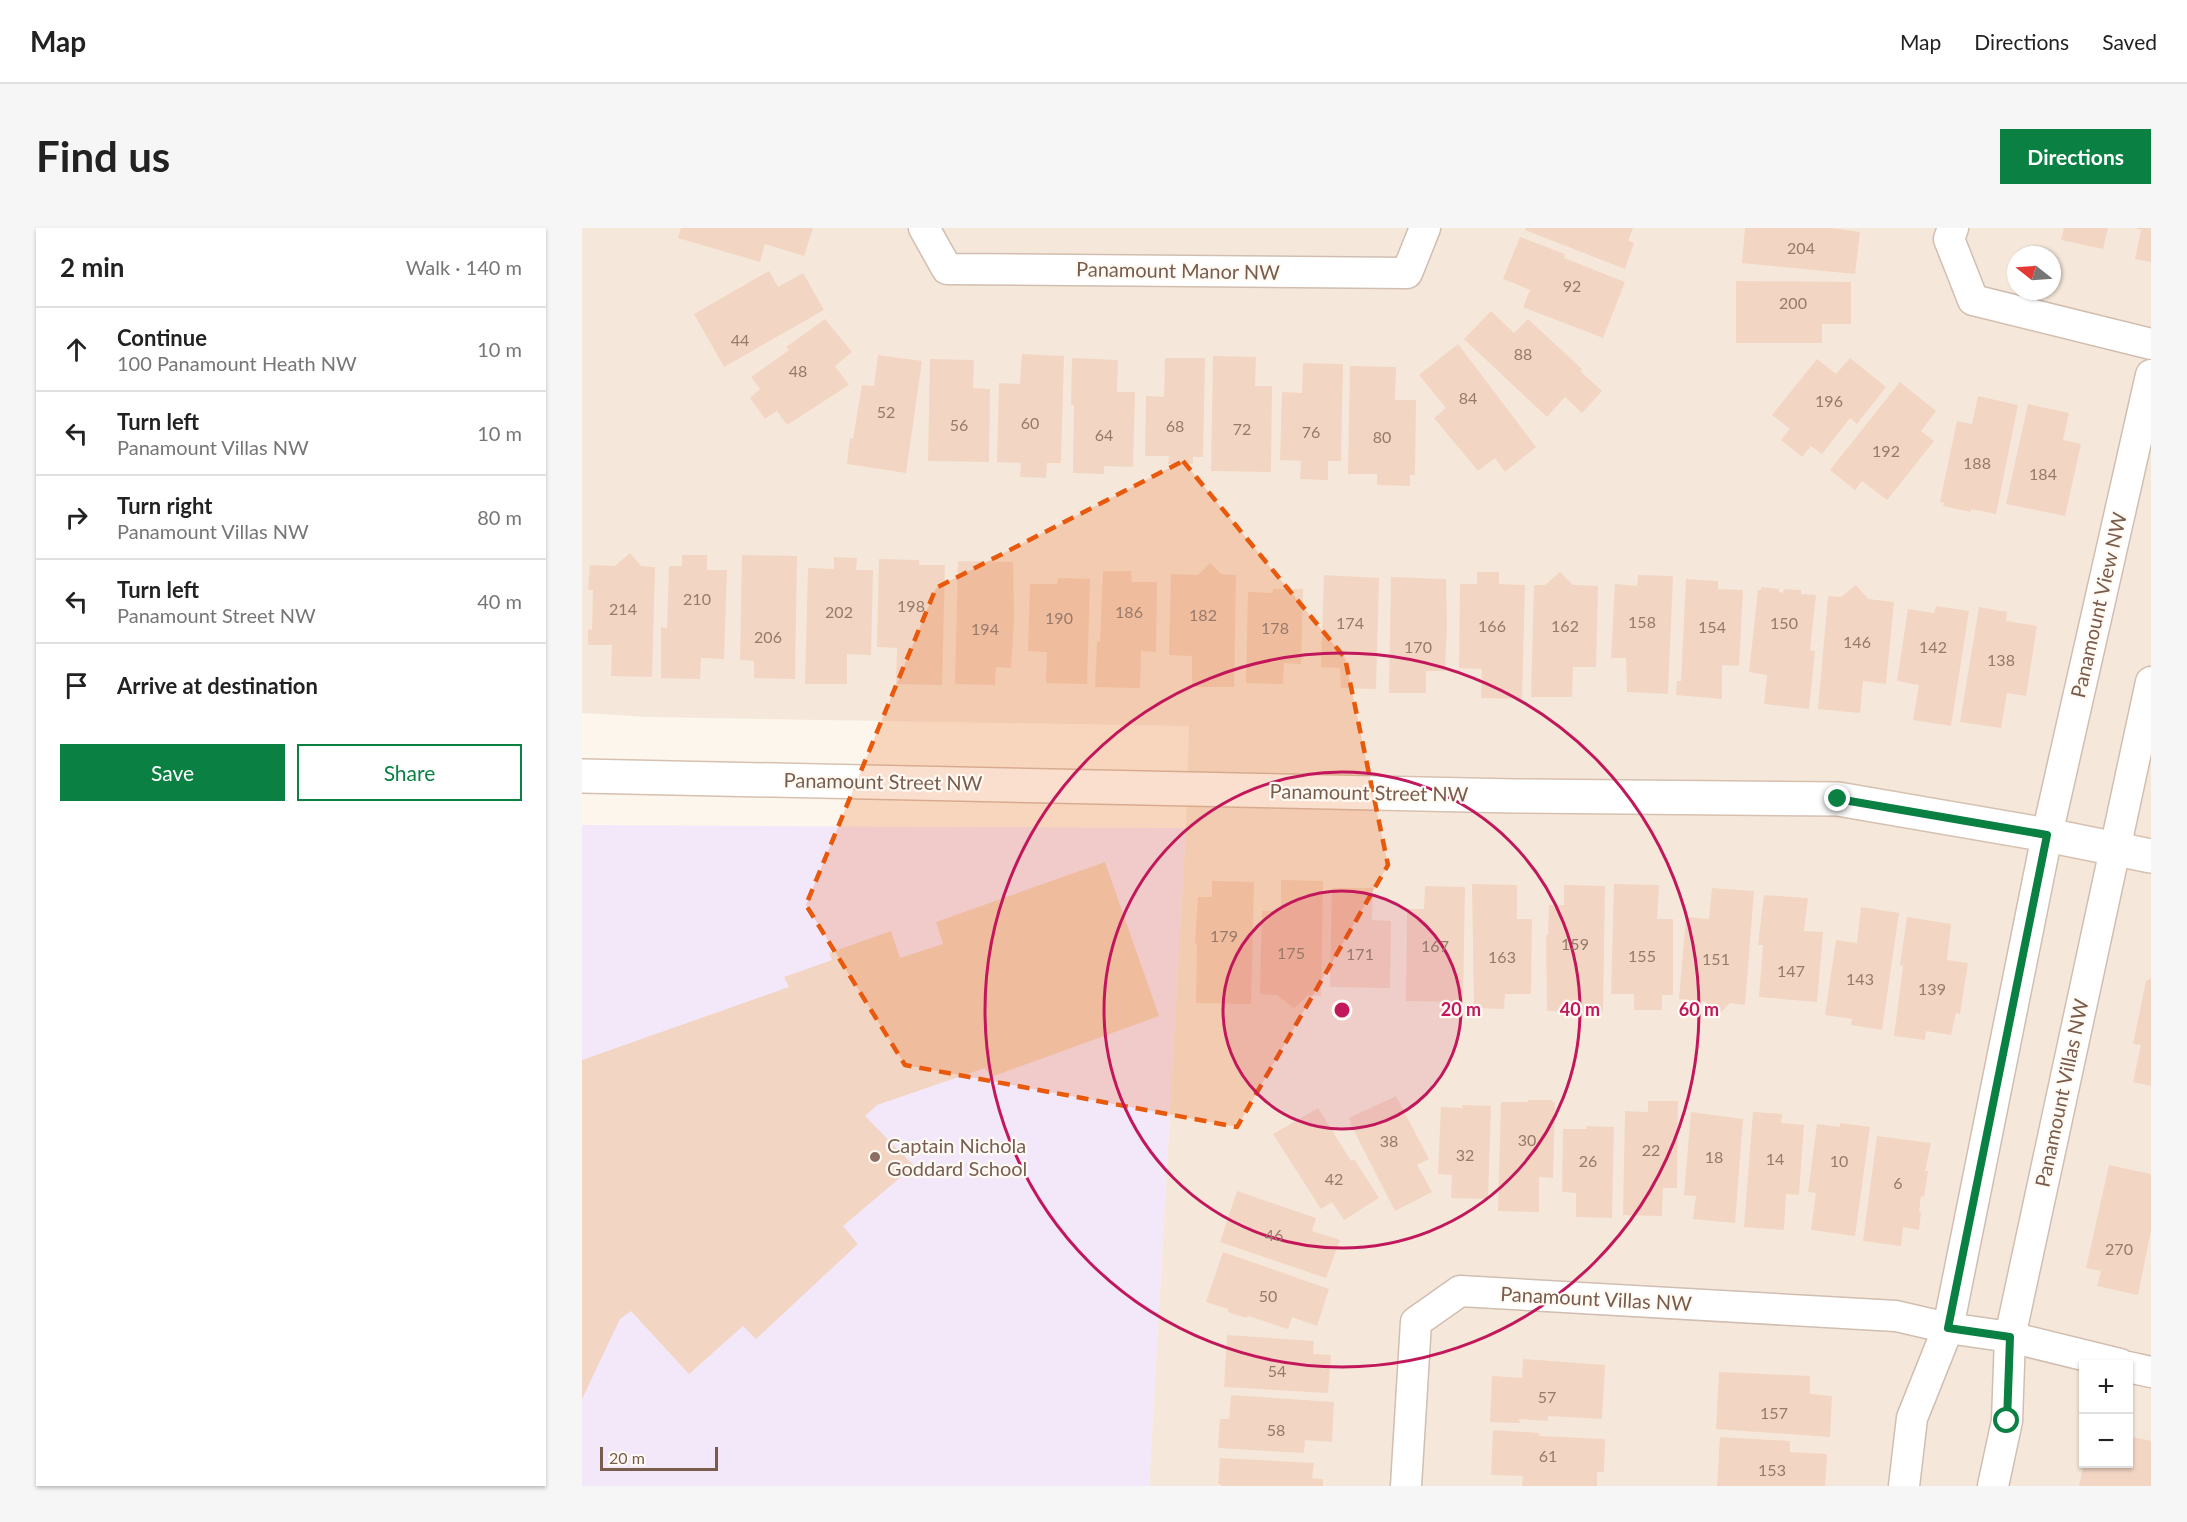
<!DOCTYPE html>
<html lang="en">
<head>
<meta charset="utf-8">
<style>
  :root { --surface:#fff; --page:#f6f6f6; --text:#222; --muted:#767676; --line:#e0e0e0; --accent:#0b8043 }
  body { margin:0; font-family:Lato,sans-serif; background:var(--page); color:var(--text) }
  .controls { position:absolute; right:18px; bottom:18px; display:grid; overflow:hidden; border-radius:0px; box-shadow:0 2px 4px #0004 }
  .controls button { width:54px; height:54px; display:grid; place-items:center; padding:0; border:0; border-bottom:2px solid var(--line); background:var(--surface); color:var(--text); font:30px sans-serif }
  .compass { position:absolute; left:1425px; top:18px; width:54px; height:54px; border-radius:50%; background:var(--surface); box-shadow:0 2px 4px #0004; rotate:287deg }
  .scale { position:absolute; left:18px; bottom:15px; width:118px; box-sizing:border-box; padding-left:6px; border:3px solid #7a5c4d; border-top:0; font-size:16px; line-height:21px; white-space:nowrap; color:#7a5c4d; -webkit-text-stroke:4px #fffaf3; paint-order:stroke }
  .stop { position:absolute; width:18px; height:18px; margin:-14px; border:4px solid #0b8043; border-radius:50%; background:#fff }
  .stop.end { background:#0b8043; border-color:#fff; box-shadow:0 2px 6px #0008 }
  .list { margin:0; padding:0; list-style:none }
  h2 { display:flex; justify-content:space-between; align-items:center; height:78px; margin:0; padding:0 24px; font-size:26px }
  h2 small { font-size:20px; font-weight:400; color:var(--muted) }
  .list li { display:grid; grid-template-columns:39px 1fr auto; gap:18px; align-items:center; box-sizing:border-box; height:84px; padding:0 24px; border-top:2px solid var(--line) }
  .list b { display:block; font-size:22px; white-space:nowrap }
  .list p { margin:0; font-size:20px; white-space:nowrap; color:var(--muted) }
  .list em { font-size:20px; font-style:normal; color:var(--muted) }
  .actions { display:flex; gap:12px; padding:18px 24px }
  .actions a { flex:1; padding:14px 0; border:2px solid var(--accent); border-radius:0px; text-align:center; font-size:21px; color:var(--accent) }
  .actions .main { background:var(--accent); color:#fff }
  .icon { flex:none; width:33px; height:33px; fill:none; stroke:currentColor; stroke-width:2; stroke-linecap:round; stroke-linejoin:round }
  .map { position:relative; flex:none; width:1569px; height:1258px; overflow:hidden; border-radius:0px }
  header { display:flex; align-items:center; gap:36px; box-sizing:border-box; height:84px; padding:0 30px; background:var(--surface); border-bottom:2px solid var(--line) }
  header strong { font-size:28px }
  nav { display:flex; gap:33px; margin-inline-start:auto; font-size:21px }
  .intro { display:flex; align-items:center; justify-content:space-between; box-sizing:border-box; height:144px; padding:0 36px }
  h1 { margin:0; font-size:42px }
  .button { padding:15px 27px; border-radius:0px; background:var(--accent); color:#fff; font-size:21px; font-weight:700 }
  main { display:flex; gap:36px; padding:0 36px }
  aside { flex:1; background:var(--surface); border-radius:0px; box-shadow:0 2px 4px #0004 }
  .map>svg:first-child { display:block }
</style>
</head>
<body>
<header>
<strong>Map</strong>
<nav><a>Map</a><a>Directions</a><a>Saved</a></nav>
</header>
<div class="intro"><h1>Find us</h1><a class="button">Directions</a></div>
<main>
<aside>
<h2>2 min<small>Walk · 140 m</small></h2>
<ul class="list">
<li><svg class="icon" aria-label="ahead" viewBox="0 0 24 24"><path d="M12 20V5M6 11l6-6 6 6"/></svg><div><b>Continue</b><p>100 Panamount Heath NW</p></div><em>10 m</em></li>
<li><svg class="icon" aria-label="left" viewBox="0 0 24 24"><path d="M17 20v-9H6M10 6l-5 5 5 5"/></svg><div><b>Turn left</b><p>Panamount Villas NW</p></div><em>10 m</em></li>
<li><svg class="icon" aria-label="right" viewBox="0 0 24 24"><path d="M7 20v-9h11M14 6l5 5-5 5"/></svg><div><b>Turn right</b><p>Panamount Villas NW</p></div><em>80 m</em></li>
<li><svg class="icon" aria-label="left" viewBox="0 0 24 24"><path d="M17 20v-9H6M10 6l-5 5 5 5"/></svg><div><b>Turn left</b><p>Panamount Street NW</p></div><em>40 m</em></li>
<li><svg class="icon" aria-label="arrive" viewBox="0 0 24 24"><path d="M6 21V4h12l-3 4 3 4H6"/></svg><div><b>Arrive at destination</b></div></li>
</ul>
<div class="actions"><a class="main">Save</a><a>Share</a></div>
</aside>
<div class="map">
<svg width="1569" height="1258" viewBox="0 0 1569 1258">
  <rect width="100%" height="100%" fill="#fdf6ec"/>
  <path fill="#f5e8da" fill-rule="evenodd" d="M 0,0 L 1569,0 L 1569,1258 L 567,1258 L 604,600 L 607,498 L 67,489 L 0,485 ZM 1434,27 L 1470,27 L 1470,63 L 1434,63 ZM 1502,1136 L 1546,1136 L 1546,1236 L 1502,1236 Z"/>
  <polygon fill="#f3e8fa" points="0,597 604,600 567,1258 0,1258"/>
  <g fill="#f3d5c3">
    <polygon points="99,0 231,0 222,28 183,16 178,34 96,10"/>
    <polygon points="944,0 1051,0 1046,13 1052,15 1043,41 943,2"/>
    <polygon points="1163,0 1249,0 1278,4 1273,46 1160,35"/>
    <polygon points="1482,0 1526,0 1521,21 1479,12"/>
    <polygon points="1553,0 1569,0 1569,34 1553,31 1559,2"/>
    <polygon points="938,9 983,26 982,30 1043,54 1021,110 941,79 948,62 921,51"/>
    <polygon points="187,43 196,59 221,45 242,82 142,139 112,86"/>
    <polygon points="1154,53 1269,54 1269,96 1240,96 1240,115 1154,115"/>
    <polygon points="909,83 932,105 946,91 1000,141 998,143 1020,163 1000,185 983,169 965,189 882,111"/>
    <polygon points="243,91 270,124 253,138 267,157 205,197 195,183 183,191 168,170 178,161 169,149 207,122 204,119"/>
    <polygon points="876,116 954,219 923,244 913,230 896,243 852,190 864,180 837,147"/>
    <polygon points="440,126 482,128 479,235 465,235 464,250 438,249 439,235 415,234 417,155 438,156"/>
    <polygon points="296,127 340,133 324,245 265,236 268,210 271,211 280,157 292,158"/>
    <polygon points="631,128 674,129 673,158 690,158 689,244 629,243"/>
    <polygon points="490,130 536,132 535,164 553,164 551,239 522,238 522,246 491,245 492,177 489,177"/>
    <polygon points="583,130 623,130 621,229 611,229 611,236 586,236 587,228 563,228 564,168 582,169"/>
    <polygon points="1268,130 1304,159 1275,196 1268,190 1240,226 1229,218 1220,229 1199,212 1208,201 1190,187 1235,131 1254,146"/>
    <polygon points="348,131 392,132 391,160 408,161 407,234 346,233"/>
    <polygon points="721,135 761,136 759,233 746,233 746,252 718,251 719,233 698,232 700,164 720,165"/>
    <polygon points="768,138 814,139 813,172 834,172 833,247 828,247 828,258 795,257 795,246 766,246"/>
    <polygon points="1318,154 1354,183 1339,203 1352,213 1305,272 1280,253 1273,262 1248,242"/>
    <polygon points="1396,168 1436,177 1414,286 1389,281 1389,284 1361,278 1362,275 1358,274 1375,193 1390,196"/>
    <polygon points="1446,176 1487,185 1481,212 1499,216 1483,288 1424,276"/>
    <polygon points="48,325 59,338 73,339 70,449 29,448 30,417 6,417 6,401 10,402 11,362 6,362 8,337 33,338"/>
    <polygon points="100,327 125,327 125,342 145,342 142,431 119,430 118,451 79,450 79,399 85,400 87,338 100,338"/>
    <polygon points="160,327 215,328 213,451 172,450 172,433 158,432"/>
    <polygon points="252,329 275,330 274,342 291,342 289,427 265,426 265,456 223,456 226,340 252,341"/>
    <polygon points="297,331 337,332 337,337 363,337 360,457 314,456 315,420 295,419"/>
    <polygon points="376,333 431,334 432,393 429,440 414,439 413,457 373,456"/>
    <polygon points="628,335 639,346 654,347 652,459 610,459 610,428 587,427 589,346 616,347"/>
    <polygon points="521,343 549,343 550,354 575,354 574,424 559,423 558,460 513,459 515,413 518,414"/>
    <polygon points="895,344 917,344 917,356 943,357 940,471 899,470 900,441 877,440 878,356 895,356"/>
    <polygon points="978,344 991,357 1016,358 1014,439 991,439 990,469 949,469 952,357 963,357"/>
    <polygon points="742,347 797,350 794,461 759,460 758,440 739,439"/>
    <polygon points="1056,347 1091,348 1086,466 1045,464 1044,430 1029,430 1033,356 1055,358"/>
    <polygon points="809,349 864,351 865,397 863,443 844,443 844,465 807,465"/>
    <polygon points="476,350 508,351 505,456 464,455 465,424 446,423 448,356 475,356"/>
    <polygon points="1104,351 1136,353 1136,361 1161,362 1157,438 1140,437 1140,471 1094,467 1095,453 1099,453"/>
    <polygon points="1274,357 1286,371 1312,374 1304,456 1281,453 1278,485 1236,481 1246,368 1259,369"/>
    <polygon points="1179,359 1197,361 1197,364 1201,365 1202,361 1219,362 1219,366 1234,367 1228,422 1233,423 1227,481 1182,476 1185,447 1167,444 1176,362 1179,362"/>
    <polygon points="691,361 721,361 719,436 702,435 701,456 664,455 666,364 691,365"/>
    <polygon points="1354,378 1387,383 1369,498 1331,492 1337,457 1315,453 1326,381 1352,385"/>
    <polygon points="1397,379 1425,384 1424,393 1455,398 1444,468 1425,465 1419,500 1378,494"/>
    <polygon points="523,634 577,788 409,849 403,840 295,877 283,888 332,938 261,998 276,1016 174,1111 161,1098 107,1146 49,1083 38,1091 0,1171 0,832 207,759 202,749 250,732 247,725 309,703 318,730 361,716 354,694"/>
    <polygon points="699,652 741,653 739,768 726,767 712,780 695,767 678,766 680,683 699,683"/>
    <polygon points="630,653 672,654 669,776 614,775 615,716 613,716 616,669 630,669"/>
    <polygon points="890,656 935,657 935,691 950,691 949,766 923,766 922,781 892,780"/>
    <polygon points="1032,656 1077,657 1075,691 1091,691 1091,767 1080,767 1080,782 1052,782 1052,766 1029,766"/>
    <polygon points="982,657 1023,658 1021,784 965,783 964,707 966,707 967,677 982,677"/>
    <polygon points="843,658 883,659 881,774 824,773 825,681 842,681"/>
    <polygon points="750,660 791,660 790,692 809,693 808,760 748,759"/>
    <polygon points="1130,660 1172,663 1163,777 1148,775 1136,787 1124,774 1097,771 1104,689 1127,691"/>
    <polygon points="1182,667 1226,670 1222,703 1241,704 1235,774 1177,769 1181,717 1176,717"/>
    <polygon points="1279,679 1317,685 1300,802 1269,797 1270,791 1243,787 1254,712 1275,715"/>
    <polygon points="1325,689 1369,696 1365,732 1386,735 1378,786 1374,785 1369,807 1344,803 1343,812 1312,808 1321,738 1318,737"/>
    <polygon points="1569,750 1569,858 1551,854 1559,817 1551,816 1564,753"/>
    <polygon points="814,868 847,931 835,937 850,964 813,983 768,895 769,894 767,890"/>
    <polygon points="946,872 971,872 970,874 973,874 971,950 957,949 957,984 916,983 919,874 946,874"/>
    <polygon points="1066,873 1096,873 1095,960 1081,960 1080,988 1041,987 1043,883 1066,884"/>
    <polygon points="880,877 909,878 906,971 869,970 870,947 856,946 859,879 881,880"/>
    <polygon points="736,880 769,933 772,931 797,970 762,992 750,974 739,981 691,906"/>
    <polygon points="1109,884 1161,891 1153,995 1111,991 1114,968 1102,967"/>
    <polygon points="1171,884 1200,886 1199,895 1222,897 1217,967 1204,966 1202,1002 1162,999"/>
    <polygon points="1258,895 1288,899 1273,1008 1229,1002 1234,965 1226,964 1235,896 1258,899"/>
    <polygon points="1004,898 1032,899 1030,990 994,989 994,965 980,964 981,901 1005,901"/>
    <polygon points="1295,908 1349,915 1343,943 1346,943 1342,969 1339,968 1337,984 1339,984 1337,1002 1321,999 1319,1018 1281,1013"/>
    <polygon points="1527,937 1569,946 1569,1002 1556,1067 1515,1058 1519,1043 1504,1040"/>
    <polygon points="655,963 734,990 730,1003 758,1012 744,1050 638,1014"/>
    <polygon points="641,1024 747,1061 735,1098 710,1089 706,1101 666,1088 664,1090 646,1084 646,1081 624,1074"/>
    <polygon points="645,1107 732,1113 731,1126 749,1127 746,1165 642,1159"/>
    <polygon points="941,1131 1023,1137 1020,1191 966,1188 966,1193 937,1191 938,1195 908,1194 910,1148 940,1150"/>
    <polygon points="1137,1144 1228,1148 1228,1166 1250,1168 1248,1209 1134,1201"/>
    <polygon points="649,1167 752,1174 750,1214 723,1212 722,1225 636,1220 638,1191 647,1191"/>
    <polygon points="911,1202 957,1205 957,1208 1023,1211 1022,1244 1015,1244 1015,1258 940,1258 941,1248 909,1247"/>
    <polygon points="1546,1208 1569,1213 1569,1258 1497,1258 1502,1236 1546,1236"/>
    <polygon points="1138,1209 1208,1213 1208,1224 1245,1226 1243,1258 1135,1258"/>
    <polygon points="638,1230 732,1235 730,1250 741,1251 741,1258 639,1258 639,1256 636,1256"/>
  </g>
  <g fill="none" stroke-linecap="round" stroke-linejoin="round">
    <g stroke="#d1beb0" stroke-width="33">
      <g id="street">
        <polyline points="342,0 365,41 825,45 843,0"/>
        <polyline points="1371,0 1367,11 1391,72 1569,116"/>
        <polyline points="1546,1139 1569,1144"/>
        <polyline points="824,1258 834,1094 878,1063 1314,1088 1366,1100 1428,1109 1538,1136"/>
        <polyline points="1322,1258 1330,1190 1366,1100 1465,607 1569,147"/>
        <polyline points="1411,1258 1425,1193 1428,1109 1569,454"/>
      </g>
    </g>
    <g stroke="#d6c0b0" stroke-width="36">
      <polyline id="secondary" points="0,548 933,568 1256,571 1465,607 1569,628"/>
    </g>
    <use href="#street" stroke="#fff" stroke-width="30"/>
    <use href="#secondary" stroke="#fff" stroke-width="33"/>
  </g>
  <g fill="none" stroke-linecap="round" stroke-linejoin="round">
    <polyline stroke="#0b8043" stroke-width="8" points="1256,571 1465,607 1366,1100 1428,1109 1425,1193"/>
  </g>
  <path fill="#e8590c" fill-opacity="0.2" stroke="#e8590c" stroke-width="4.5" stroke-dasharray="12 8" stroke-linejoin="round" d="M 601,233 L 763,430 L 806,637 L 655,899 L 323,837 L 224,677 L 354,360 Z"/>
  <circle cx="760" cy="782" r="119" fill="#c2185b" fill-opacity=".12"/>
  <g fill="none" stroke="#c2185b" stroke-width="3">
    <circle cx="760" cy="782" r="119"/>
    <circle cx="760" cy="782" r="238"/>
    <circle cx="760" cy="782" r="357"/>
  </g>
  <circle fill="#8d6e63" stroke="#fffaf3" stroke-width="2" cx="293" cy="929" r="6"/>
  <g text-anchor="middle" stroke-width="4.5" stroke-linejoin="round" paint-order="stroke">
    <g font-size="16" fill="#987a6a">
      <text x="1219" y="26">204</text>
      <text x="990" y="64">92</text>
      <text x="1211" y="81">200</text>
      <text x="158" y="118">44</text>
      <text x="941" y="132">88</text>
      <text x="216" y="149">48</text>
      <text x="886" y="176">84</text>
      <text x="1247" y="179">196</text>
      <text x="304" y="190">52</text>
      <text x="448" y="201">60</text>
      <text x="377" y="203">56</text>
      <text x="593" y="204">68</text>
      <text x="660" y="207">72</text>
      <text x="729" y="210">76</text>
      <text x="522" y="213">64</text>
      <text x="800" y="215">80</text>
      <text x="1304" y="229">192</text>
      <text x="1395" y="241">188</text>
      <text x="1461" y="252">184</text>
      <text x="115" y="377">210</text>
      <text x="329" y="384">198</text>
      <text x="41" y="387">214</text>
      <text x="257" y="390">202</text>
      <text x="547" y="390">186</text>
      <text x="621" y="393">182</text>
      <text x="477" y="396">190</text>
      <text x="1060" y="400">158</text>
      <text x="768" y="401">174</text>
      <text x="1202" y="401">150</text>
      <text x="910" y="404">166</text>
      <text x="983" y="404">162</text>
      <text x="1130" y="405">154</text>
      <text x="693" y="406">178</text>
      <text x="403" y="407">194</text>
      <text x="186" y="415">206</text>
      <text x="1275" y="420">146</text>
      <text x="836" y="425">170</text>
      <text x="1351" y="425">142</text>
      <text x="1419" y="438">138</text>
      <text x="642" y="714">179</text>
      <text x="993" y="722">159</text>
      <text x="853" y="724">167</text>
      <text x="709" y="731">175</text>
      <text x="778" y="732">171</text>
      <text x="1060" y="734">155</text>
      <text x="920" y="735">163</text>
      <text x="1134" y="737">151</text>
      <text x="1209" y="749">147</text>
      <text x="1278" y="757">143</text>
      <text x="1350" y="767">139</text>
      <text x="945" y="918">30</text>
      <text x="807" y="919">38</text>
      <text x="1069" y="928">22</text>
      <text x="883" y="933">32</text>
      <text x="1132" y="935">18</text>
      <text x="1193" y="937">14</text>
      <text x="1006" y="939">26</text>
      <text x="1257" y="939">10</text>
      <text x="752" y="957">42</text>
      <text x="1316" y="961">6</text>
      <text x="692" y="1013">46</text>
      <text x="1537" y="1027">270</text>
      <text x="686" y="1074">50</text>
      <text x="695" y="1149">54</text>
      <text x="965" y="1175">57</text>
      <text x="1192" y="1191">157</text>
      <text x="694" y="1208">58</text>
      <text x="966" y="1234">61</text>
      <text x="1190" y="1248">153</text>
    </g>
    <g font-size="20" fill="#7a5c4d" stroke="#fffaf3">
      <text transform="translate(596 43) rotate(1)" y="7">Panamount Manor NW</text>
      <text transform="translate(1517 377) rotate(-77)" y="7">Panamount View NW</text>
      <text transform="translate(301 554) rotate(1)" y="7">Panamount Street NW</text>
      <text transform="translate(787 565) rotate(1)" y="7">Panamount Street NW</text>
      <text transform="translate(1480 865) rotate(-78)" y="7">Panamount Villas NW</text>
      <text transform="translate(1014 1071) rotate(3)" y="7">Panamount Villas NW</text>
    </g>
    <g font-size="20" fill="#785e54" stroke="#fffaf3" text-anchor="start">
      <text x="305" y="925">Captain Nichola<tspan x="305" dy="23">Goddard School</tspan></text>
    </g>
  </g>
  <circle cx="760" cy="782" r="9" fill="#c2185b" stroke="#fffaf3" stroke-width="3"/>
  <g font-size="18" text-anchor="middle" font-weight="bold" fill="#c2185b" stroke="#fffaf3" stroke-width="4.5" stroke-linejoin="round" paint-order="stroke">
    <text x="879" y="788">20 m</text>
    <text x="998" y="788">40 m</text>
    <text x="1117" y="788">60 m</text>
  </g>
</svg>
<div class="controls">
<button>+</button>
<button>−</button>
</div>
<svg class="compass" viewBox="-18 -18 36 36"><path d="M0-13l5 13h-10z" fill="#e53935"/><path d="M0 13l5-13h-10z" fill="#767676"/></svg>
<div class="scale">20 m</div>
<div class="stop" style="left:1425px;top:1193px"></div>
<div class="stop end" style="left:1256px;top:571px"></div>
</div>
</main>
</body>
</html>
